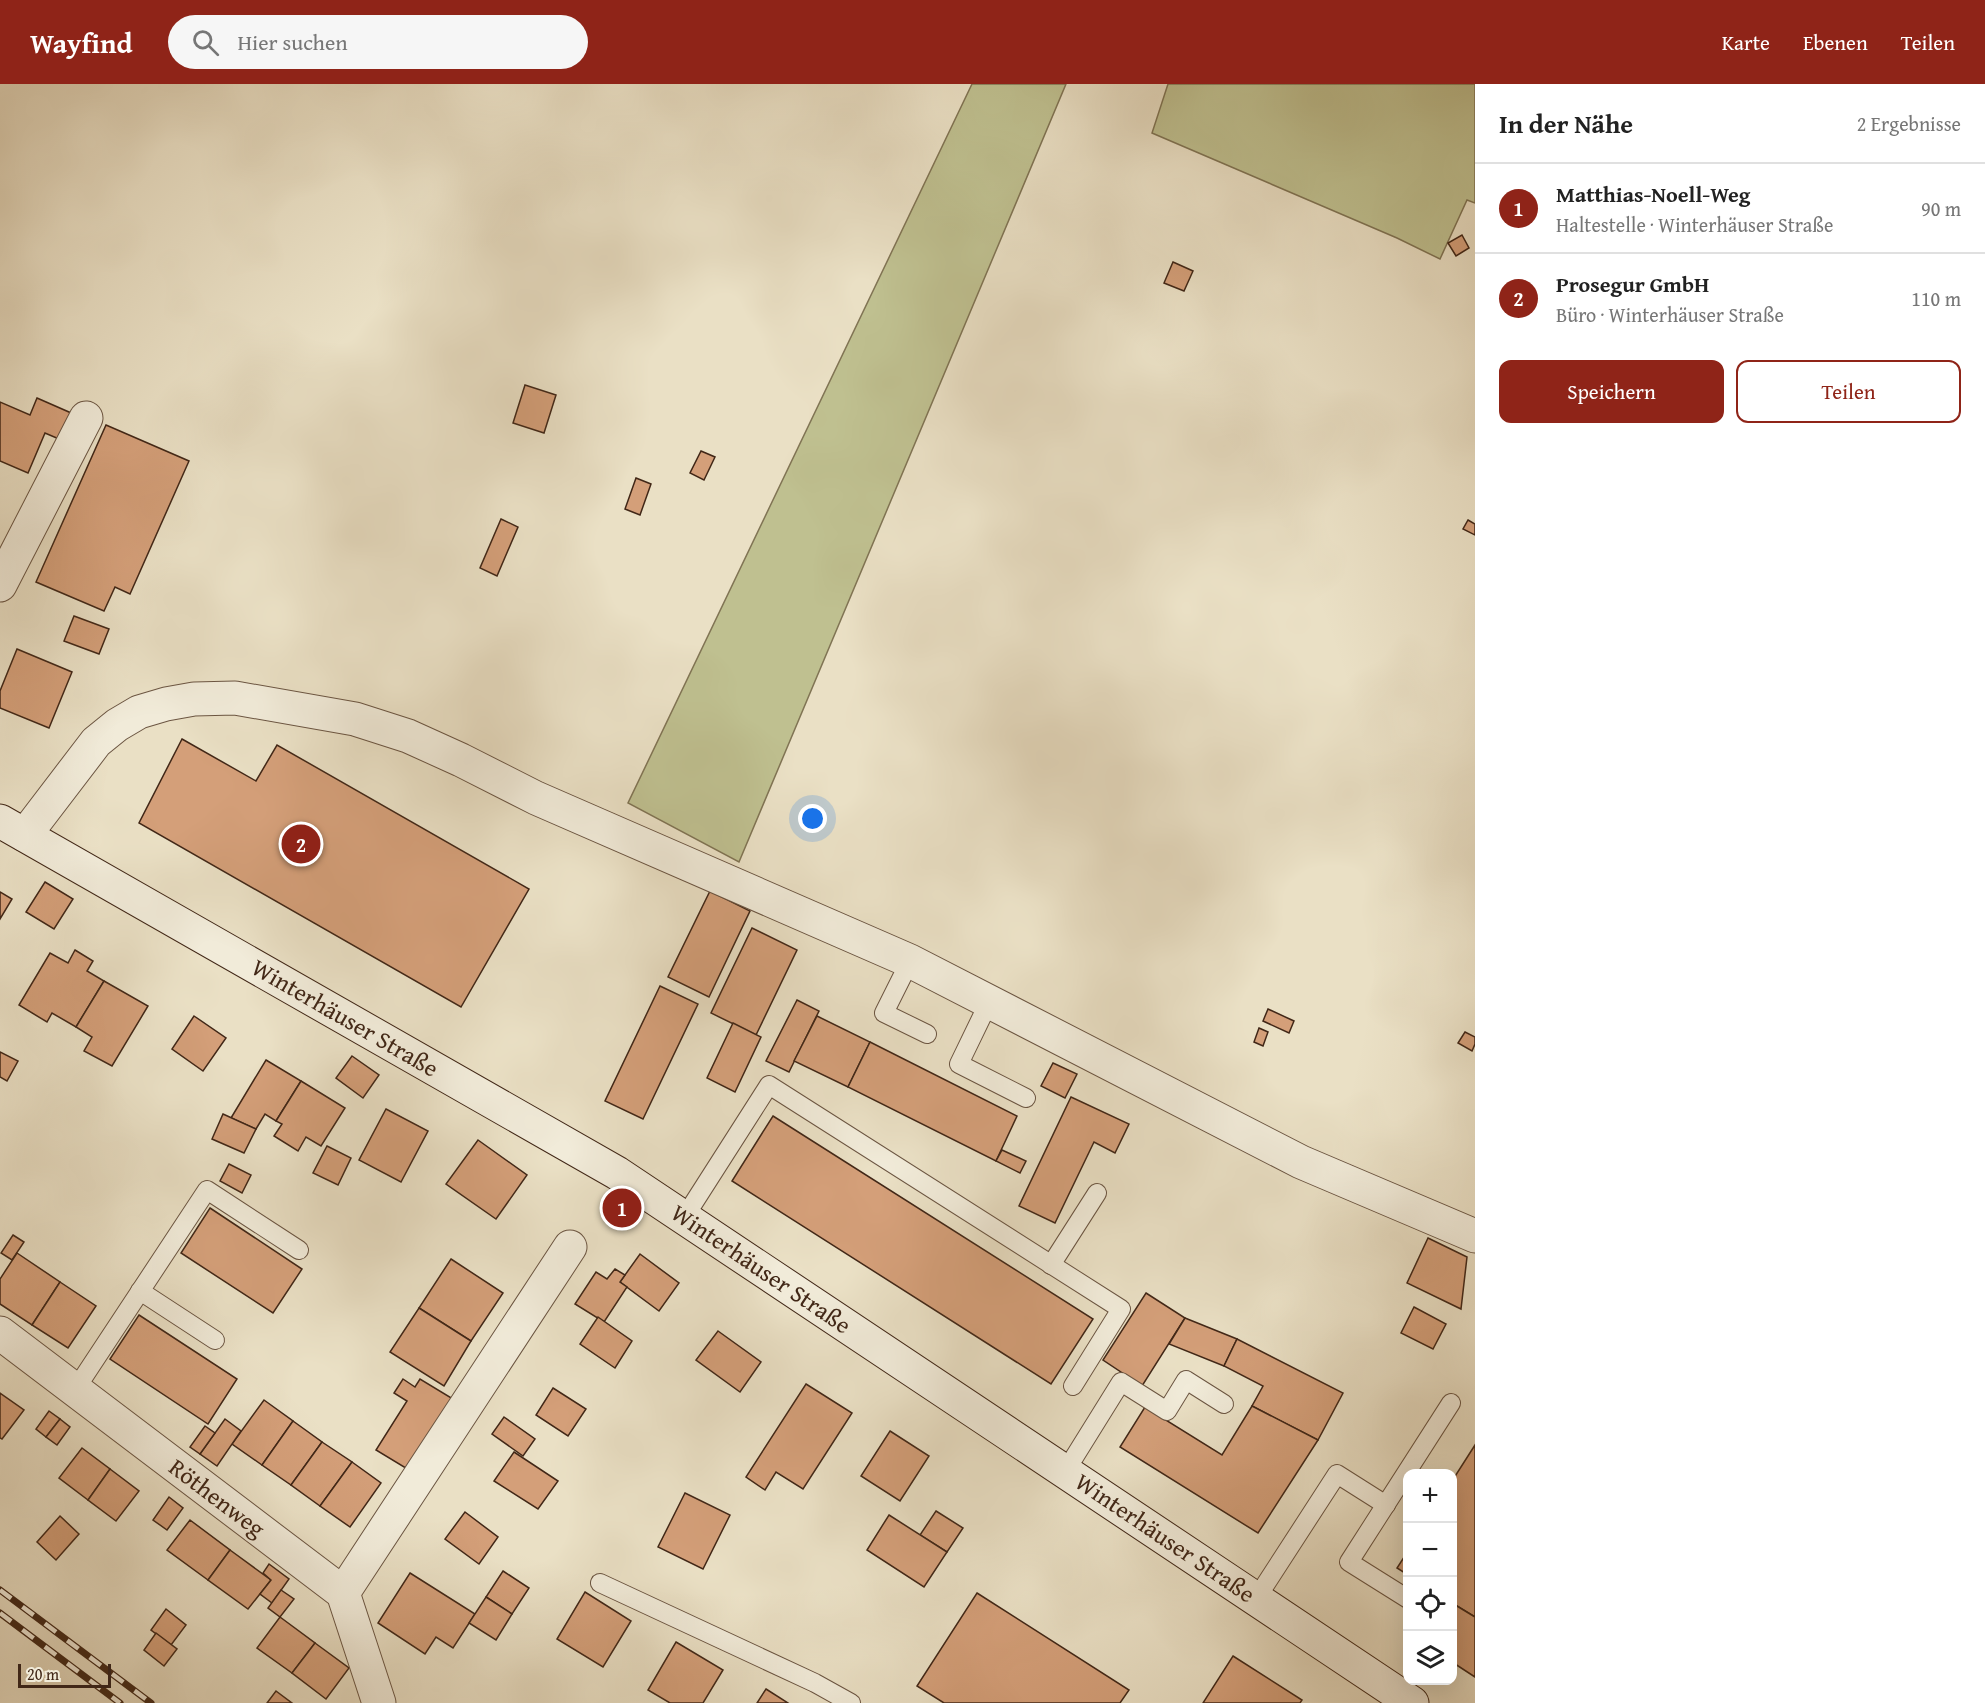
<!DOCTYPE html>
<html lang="de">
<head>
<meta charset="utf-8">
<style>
  :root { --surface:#fff; --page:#f6f6f6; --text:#222; --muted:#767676; --line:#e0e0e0; --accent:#8f2418 }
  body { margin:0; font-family:"Gentium Book Plus",serif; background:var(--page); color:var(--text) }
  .controls { position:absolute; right:18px; bottom:18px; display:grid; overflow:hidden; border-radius:12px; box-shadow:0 6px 24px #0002 }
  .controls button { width:54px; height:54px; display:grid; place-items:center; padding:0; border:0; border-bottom:2px solid var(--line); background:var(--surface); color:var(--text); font:30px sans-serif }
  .scale { position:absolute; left:18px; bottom:15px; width:93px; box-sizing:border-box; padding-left:6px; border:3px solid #412717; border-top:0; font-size:16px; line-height:21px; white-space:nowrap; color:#412717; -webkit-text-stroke:4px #f1ebd9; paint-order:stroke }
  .you { position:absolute; left:813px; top:735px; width:21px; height:21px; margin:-15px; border:4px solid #fff; border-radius:50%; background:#1a73e8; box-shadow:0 0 0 9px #1a73e833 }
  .badge { display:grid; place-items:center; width:39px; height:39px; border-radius:50%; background:var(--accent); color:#fff; font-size:20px; font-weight:700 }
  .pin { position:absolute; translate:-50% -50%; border:3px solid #fff; box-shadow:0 2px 6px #0006 }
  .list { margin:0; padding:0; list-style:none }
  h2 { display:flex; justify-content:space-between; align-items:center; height:78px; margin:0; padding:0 24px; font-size:26px }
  h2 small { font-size:20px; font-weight:400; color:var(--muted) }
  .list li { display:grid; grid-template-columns:39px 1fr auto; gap:18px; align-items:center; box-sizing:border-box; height:90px; padding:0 24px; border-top:2px solid var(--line) }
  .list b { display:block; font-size:22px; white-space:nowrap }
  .list p { margin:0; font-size:20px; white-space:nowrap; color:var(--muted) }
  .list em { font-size:20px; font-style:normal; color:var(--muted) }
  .actions { display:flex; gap:12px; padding:18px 24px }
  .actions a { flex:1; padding:14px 0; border:2px solid var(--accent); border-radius:12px; text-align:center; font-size:21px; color:var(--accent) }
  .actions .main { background:var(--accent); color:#fff }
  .icon { flex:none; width:33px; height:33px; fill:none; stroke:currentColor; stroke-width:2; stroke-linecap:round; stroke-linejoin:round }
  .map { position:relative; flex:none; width:1475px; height:1619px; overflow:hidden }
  header { display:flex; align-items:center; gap:36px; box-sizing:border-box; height:84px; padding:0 30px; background:var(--accent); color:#fff }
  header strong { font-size:28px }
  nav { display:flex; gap:33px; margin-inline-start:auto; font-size:21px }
  .search { width:420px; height:54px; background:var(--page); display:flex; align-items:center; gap:15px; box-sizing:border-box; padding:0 21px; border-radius:33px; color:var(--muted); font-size:22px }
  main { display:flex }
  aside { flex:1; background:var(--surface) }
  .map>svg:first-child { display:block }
</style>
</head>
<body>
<header>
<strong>Wayfind</strong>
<div class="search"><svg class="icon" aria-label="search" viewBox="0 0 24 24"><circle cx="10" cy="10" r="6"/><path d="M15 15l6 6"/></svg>Hier suchen</div>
<nav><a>Karte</a><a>Ebenen</a><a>Teilen</a></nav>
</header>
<main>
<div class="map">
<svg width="1475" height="1619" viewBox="0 0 1475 1619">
  <rect width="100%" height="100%" fill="#eae0c5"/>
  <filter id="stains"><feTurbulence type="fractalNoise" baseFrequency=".00333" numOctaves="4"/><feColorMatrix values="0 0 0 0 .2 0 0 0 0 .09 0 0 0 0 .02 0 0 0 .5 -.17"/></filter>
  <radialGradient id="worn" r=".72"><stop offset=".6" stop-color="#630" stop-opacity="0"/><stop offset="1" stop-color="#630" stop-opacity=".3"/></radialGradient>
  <g fill="#bfc090" stroke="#807454" stroke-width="1.5">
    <polygon points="972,0 1066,0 739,778 628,719"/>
    <polygon points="1168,0 1475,0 1475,119 1467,116 1440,175 1397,154 1152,49"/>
  </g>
  <g fill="#d49f79" stroke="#412717" stroke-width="1.5">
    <polygon points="1462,151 1469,164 1456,172 1448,159"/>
    <polygon points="1173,178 1193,187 1184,207 1164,199"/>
    <polygon points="525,301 556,311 544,349 513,339"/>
    <polygon points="37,314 78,332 66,358 45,349 28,389 0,377 0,318 30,331"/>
    <polygon points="106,341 189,377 130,510 115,503 104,527 36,498"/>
    <polygon points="701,367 715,373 704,396 690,389"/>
    <polygon points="636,394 651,400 640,431 625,425"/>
    <polygon points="501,435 518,443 497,492 480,484"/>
    <polygon points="1468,436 1475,440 1475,451 1463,445"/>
    <polygon points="74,532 109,545 99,570 64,557"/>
    <polygon points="17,565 72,588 49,644 0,624 0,607"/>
    <polygon points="182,655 256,697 277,661 529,805 461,923 139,739"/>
    <polygon points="45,798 73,815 54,845 26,828"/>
    <polygon points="710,807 750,827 709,913 668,893"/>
    <polygon points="0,808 12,815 0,835"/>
    <polygon points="752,844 797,866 756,951 711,929"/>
    <polygon points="75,866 93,877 87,887 104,897 76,943 52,929 47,938 19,921 50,869 68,879"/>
    <polygon points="104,897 148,922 112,982 84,967 92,953 76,943"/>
    <polygon points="660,902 698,920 643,1035 605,1017"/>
    <polygon points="797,916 819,927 789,988 766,977"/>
    <polygon points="1268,925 1294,937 1289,949 1263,937"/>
    <polygon points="194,932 226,954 203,987 172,965"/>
    <polygon points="817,932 870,958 848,1003 794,977"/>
    <polygon points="733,939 761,953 735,1008 707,994"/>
    <polygon points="1259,944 1268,948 1263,962 1254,958"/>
    <polygon points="1465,948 1475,953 1475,960 1472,967 1458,959"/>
    <polygon points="870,958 1017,1032 996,1077 848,1003"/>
    <polygon points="0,968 18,977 7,997 0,993"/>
    <polygon points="352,972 379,991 363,1014 336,994"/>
    <polygon points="266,976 301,997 276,1037 265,1030 256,1045 231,1034"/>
    <polygon points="1053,979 1077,990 1065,1014 1041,1002"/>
    <polygon points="301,997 345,1024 321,1062 306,1053 298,1067 274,1052 282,1040 276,1037"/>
    <polygon points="1071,1013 1129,1040 1115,1069 1094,1058 1055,1139 1019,1122"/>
    <polygon points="386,1025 428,1047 401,1098 359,1076"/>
    <polygon points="223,1030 256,1045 244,1069 212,1055"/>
    <polygon points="773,1032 1093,1235 1051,1300 732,1097"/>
    <polygon points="478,1056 527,1091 496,1135 446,1100"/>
    <polygon points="327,1062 351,1074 338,1101 313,1089"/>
    <polygon points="1002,1066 1026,1077 1020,1089 996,1077"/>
    <polygon points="229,1080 251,1091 242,1109 220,1097"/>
    <polygon points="210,1124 302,1185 273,1229 181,1169"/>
    <polygon points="13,1151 24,1158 12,1176 1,1169"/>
    <polygon points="1428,1154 1467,1173 1461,1225 1407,1199"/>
    <polygon points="17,1169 60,1198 32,1241 0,1220 0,1195"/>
    <polygon points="640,1170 679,1199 659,1227 620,1198"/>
    <polygon points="451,1175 503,1209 471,1257 419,1224"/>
    <polygon points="615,1185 625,1191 620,1198 627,1203 604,1238 575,1220 596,1188 607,1195"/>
    <polygon points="60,1198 96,1222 68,1264 32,1241"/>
    <polygon points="1146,1209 1185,1234 1142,1302 1103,1276"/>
    <polygon points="1414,1223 1446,1240 1433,1265 1401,1249"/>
    <polygon points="419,1224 471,1257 444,1302 390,1268"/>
    <polygon points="139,1231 237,1295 208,1340 110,1275"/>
    <polygon points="598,1233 632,1257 615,1284 580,1260"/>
    <polygon points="1185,1234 1237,1255 1224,1282 1169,1260"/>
    <polygon points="718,1247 761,1278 740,1308 696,1276"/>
    <polygon points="1237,1255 1343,1309 1318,1356 1252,1322 1263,1302 1224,1282"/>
    <polygon points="403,1295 415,1303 420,1295 453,1315 409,1386 376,1366 407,1317 394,1309"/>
    <polygon points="806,1300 852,1329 803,1405 776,1388 765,1406 746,1393"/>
    <polygon points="553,1304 586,1325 568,1352 536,1331"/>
    <polygon points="0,1309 24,1326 2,1355 0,1354"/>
    <polygon points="264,1316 293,1337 262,1381 232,1360"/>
    <polygon points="1252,1322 1318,1356 1258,1449 1120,1363 1145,1323 1222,1371"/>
    <polygon points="49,1327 60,1335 46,1353 36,1345"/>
    <polygon points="504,1333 535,1355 523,1372 492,1350"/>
    <polygon points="60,1335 70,1343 57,1361 46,1353"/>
    <polygon points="225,1335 241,1347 217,1382 200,1370"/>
    <polygon points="293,1337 322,1358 291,1401 262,1381"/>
    <polygon points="205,1342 215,1349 200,1370 190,1363"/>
    <polygon points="890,1347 929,1372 900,1417 861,1392"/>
    <polygon points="322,1358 352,1378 320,1422 291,1401"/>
    <polygon points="1475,1361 1475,1533 1452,1519 1452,1397"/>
    <polygon points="82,1364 110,1385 88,1416 59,1394"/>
    <polygon points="514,1368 558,1397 538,1425 494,1397"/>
    <polygon points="352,1378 381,1399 350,1443 320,1422"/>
    <polygon points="110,1385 139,1407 116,1437 88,1416"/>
    <polygon points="685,1409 730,1431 703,1485 658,1463"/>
    <polygon points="169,1413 183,1424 167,1446 153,1436"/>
    <polygon points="936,1427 963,1444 947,1468 920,1451"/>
    <polygon points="465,1428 498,1453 479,1480 445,1455"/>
    <polygon points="889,1431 947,1468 924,1503 867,1466"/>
    <polygon points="60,1432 79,1450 56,1476 37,1458"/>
    <polygon points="190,1436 230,1466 208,1496 167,1466"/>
    <polygon points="230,1466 271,1496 248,1525 208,1496"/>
    <polygon points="1408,1467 1408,1491 1397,1484"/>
    <polygon points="269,1480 289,1495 272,1519 260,1510 271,1496 263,1489"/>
    <polygon points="503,1487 529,1504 512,1530 486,1513"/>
    <polygon points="410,1489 475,1530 453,1564 436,1553 425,1570 378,1539"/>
    <polygon points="281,1506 294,1515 280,1533 268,1524"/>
    <polygon points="585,1508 631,1537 603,1583 557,1555"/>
    <polygon points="977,1509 1129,1606 1120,1619 944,1619 917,1602"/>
    <polygon points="486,1513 512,1530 496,1556 469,1539"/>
    <polygon points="1452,1519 1475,1533 1475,1593 1452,1578"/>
    <polygon points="166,1525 186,1541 171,1561 151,1546"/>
    <polygon points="280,1533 315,1559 292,1589 257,1564"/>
    <polygon points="156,1549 177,1565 164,1582 144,1566"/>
    <polygon points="676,1558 723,1586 703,1619 670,1619 648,1606"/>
    <polygon points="315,1559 349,1584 326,1615 292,1589"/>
    <polygon points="1233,1572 1302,1616 1300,1619 1203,1619"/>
    <polygon points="766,1605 788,1619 757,1619"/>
    <polygon points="276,1607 292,1619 267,1619"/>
  </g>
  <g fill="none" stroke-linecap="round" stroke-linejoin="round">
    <g stroke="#6b5542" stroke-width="20">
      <g id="service">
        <polyline points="910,877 884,929 927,950"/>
        <polyline points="989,918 959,980 1026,1014"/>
        <polyline points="684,1134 769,1001 1121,1225 1073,1302"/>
        <polyline points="1051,1181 1097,1109"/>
        <polyline points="140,1207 215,1256"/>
        <polyline points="75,1306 207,1106 299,1166"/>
        <polyline points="1065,1388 1121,1298 1167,1327 1186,1296 1224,1320"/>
        <polyline points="600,1499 815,1599 851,1619"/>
        <polyline points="1256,1515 1337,1390 1386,1421"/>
        <polyline points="1408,1515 1349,1478 1451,1319"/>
      </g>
    </g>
    <g stroke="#6b5542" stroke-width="35">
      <g id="minor">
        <polyline points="0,501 86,334"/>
        <polyline points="25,751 96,658 117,641 139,628 166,620 194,615 235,614 355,635 408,652 461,676 536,714 910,877 1301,1078 1475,1152"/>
        <polyline points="0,1249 343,1509 379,1619"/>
        <polyline points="343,1509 570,1163"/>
      </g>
    </g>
    <g stroke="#412717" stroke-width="35">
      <polyline id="secondary" points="0,737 617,1089 1412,1619"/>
    </g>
    <use href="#service" stroke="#f1ebd9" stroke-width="18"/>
    <use href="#minor" stroke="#f1ebd9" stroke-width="33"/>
    <use href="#secondary" stroke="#f1ebd9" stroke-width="33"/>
    <g stroke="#412717" stroke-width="7">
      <g id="rail">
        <polyline points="0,1506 151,1619"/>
        <polyline points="0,1529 120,1619"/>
      </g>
    </g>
    <use href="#rail" stroke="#f1ebd9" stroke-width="4.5" stroke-dasharray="14" stroke-linecap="butt"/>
  </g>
  <g text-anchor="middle" stroke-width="4.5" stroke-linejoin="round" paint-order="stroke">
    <g font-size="24" fill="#412717" stroke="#f1ebd9">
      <text transform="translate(345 934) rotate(30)" y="8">Winterhäuser Straße</text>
      <text transform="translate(761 1185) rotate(34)" y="8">Winterhäuser Straße</text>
      <text transform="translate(217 1414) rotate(37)" y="8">Röthenweg</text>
      <text transform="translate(1165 1454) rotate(34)" y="8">Winterhäuser Straße</text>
    </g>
  </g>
  <rect width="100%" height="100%" filter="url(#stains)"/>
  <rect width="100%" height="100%" fill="url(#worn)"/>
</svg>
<div class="controls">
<button>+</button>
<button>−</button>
<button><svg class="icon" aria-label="locate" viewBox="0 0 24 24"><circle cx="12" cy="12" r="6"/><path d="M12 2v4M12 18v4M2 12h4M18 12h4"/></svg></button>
<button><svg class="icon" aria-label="layers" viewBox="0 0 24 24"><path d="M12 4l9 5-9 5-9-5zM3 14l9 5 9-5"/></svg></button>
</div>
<div class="scale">20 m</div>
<div class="you"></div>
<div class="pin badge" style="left:622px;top:1124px">1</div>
<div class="pin badge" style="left:301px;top:760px">2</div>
</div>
<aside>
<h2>In der Nähe<small>2 Ergebnisse</small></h2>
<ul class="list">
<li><span class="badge">1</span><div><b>Matthias-Noell-Weg</b><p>Haltestelle · Winterhäuser Straße</p></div><em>90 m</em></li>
<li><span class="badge">2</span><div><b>Prosegur GmbH</b><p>Büro · Winterhäuser Straße</p></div><em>110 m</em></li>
</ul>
<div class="actions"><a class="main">Speichern</a><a>Teilen</a></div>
</aside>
</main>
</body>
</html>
